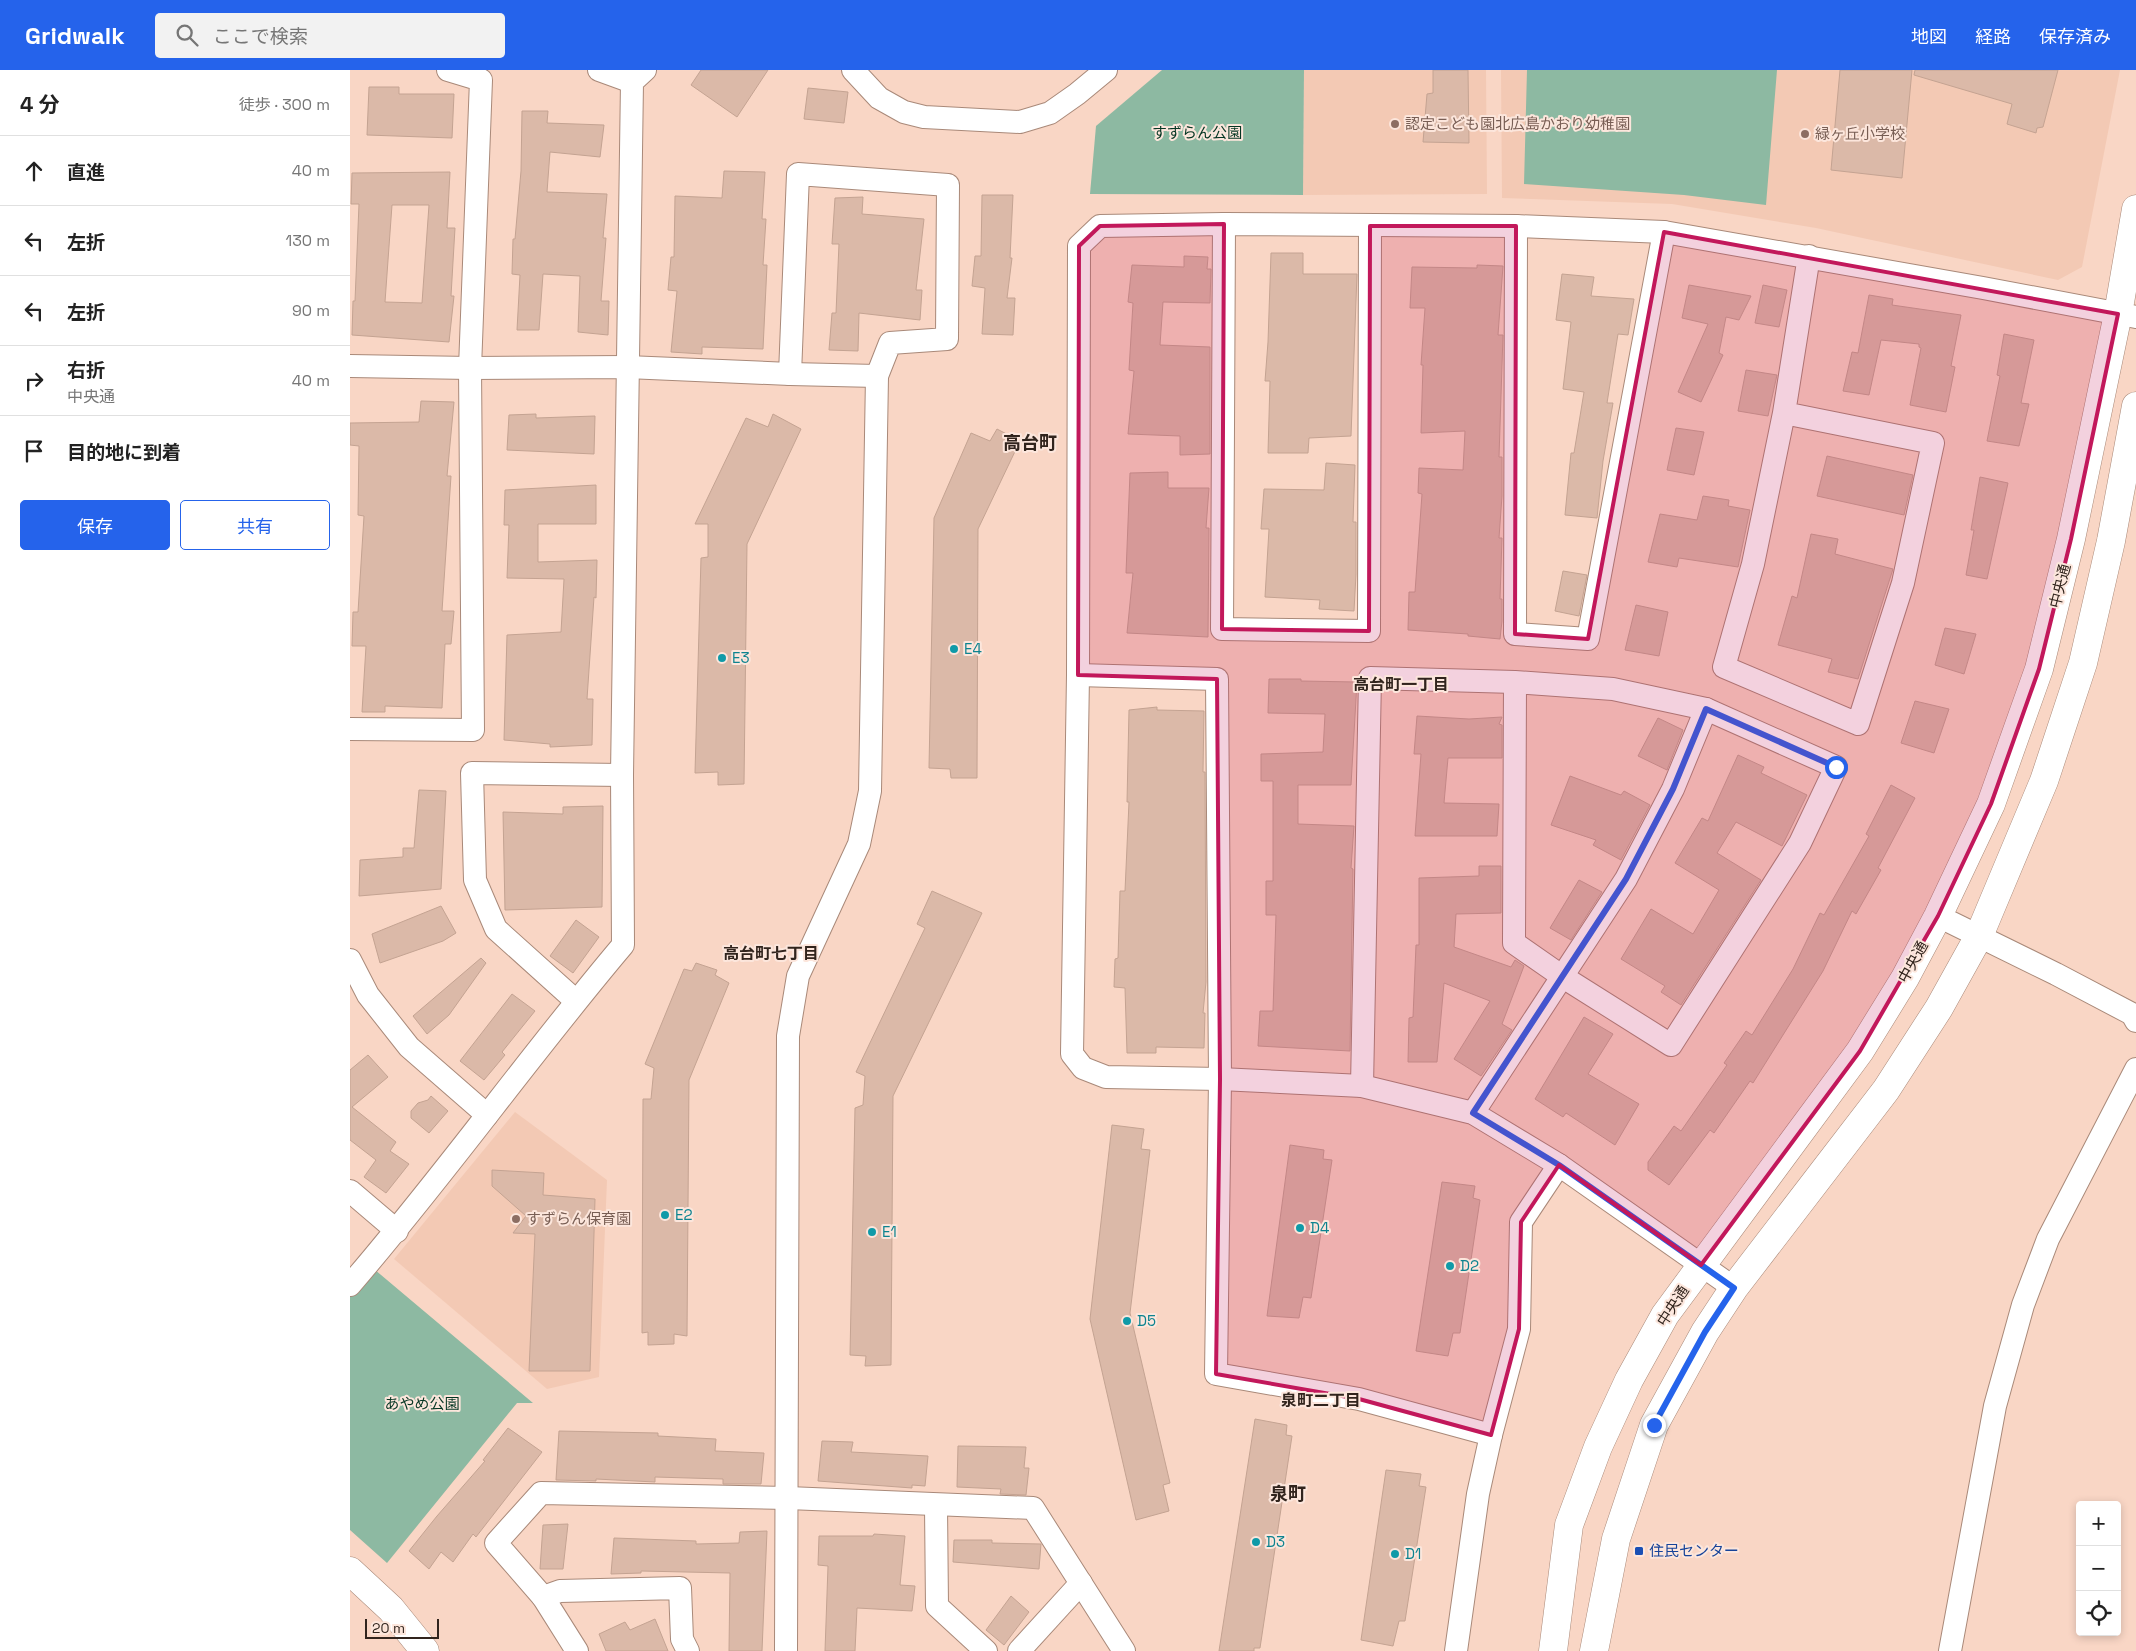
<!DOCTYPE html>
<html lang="ja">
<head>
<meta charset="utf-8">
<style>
  :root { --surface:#fff; --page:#f2f2f2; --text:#222; --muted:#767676; --line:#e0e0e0; --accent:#2563eb }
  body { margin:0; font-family:"Space Grotesk","Noto Sans JP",sans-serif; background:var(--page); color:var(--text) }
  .controls { position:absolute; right:15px; bottom:15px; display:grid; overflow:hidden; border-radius:5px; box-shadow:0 2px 8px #0003 }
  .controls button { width:45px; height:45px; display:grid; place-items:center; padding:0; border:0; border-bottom:1px solid var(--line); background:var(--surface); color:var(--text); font:25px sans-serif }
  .scale { position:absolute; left:15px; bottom:12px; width:74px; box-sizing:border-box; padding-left:5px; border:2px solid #31241d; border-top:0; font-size:14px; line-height:18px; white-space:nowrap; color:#31241d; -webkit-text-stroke:4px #fce6dc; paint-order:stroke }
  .stop { position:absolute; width:15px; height:15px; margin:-11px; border:4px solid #2563eb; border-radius:50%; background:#fff }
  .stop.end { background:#2563eb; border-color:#fff; box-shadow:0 1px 5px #0008 }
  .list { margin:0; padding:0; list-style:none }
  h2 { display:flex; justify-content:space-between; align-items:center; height:65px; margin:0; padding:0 20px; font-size:21px }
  h2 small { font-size:16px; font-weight:400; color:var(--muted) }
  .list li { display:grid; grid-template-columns:32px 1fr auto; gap:15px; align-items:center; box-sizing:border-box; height:70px; padding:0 20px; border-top:1px solid var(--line) }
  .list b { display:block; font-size:19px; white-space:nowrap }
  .list p { margin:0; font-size:16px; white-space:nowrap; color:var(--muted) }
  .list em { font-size:16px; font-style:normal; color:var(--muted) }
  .actions { display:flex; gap:10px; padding:15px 20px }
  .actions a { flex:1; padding:11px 0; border:1px solid var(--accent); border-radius:5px; text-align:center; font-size:18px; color:var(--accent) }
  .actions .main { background:var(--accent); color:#fff }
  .icon { flex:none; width:28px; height:28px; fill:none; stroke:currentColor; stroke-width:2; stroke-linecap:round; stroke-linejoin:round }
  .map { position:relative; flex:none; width:1786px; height:1581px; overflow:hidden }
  header { display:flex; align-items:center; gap:30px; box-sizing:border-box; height:70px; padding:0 25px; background:var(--accent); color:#fff }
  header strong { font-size:24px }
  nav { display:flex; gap:28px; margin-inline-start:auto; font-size:18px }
  .search { width:350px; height:45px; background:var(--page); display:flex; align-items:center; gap:12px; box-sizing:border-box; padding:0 18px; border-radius:5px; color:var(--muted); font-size:19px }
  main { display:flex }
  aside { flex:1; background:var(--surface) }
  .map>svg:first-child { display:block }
</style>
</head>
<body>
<header>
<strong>Gridwalk</strong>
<div class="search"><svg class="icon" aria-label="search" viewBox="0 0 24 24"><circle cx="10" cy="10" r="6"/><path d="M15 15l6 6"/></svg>ここで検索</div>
<nav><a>地図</a><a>経路</a><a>保存済み</a></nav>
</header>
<main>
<aside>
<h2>4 分<small>徒歩 · 300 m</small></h2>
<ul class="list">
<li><svg class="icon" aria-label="ahead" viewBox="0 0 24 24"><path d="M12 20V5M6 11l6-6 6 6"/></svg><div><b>直進</b></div><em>40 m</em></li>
<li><svg class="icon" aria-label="left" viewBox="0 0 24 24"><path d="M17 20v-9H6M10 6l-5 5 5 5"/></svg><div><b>左折</b></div><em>130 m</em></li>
<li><svg class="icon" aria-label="left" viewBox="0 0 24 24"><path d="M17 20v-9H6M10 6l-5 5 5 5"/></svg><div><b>左折</b></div><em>90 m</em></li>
<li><svg class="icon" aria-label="right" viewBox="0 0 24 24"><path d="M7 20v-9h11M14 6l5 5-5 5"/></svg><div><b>右折</b><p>中央通</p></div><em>40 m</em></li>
<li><svg class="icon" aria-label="arrive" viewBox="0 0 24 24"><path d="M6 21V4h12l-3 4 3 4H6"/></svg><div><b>目的地に到着</b></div></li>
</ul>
<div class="actions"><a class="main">保存</a><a>共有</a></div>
</aside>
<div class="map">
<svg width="1786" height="1581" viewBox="0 0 1786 1581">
  <rect width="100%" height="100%" fill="#f9d6c5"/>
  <g fill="#f3c9b4">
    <polygon points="954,0 1136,0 1137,124 953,125"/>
    <polygon points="1151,0 1770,0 1732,197 1708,210 1466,158 1322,134 1152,128"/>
    <polygon points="165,1042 257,1110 249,1307 197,1319 44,1189"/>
  </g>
  <g fill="#8db9a2">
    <polygon points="812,0 954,0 953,125 740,124 746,56"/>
    <polygon points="1177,0 1427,0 1416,135 1334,125 1174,114"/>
    <polygon points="18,1194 183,1333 167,1333 37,1493 0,1460 0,1215"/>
  </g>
  <g fill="#dbb9a8" stroke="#c4a392" fill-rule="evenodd">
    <polygon points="351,0 418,0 387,47 341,15"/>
    <polygon points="1083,0 1118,0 1119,73 1073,72 1077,24 1083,23"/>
    <polygon points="1490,0 1562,0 1552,108 1481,100"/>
    <polygon points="1565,0 1708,0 1693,57 1687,58 1686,63 1657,54 1662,34 1564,5"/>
    <polygon points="19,17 49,17 49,24 104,24 102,68 17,65"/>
    <polygon points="458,18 498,22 494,53 454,49"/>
    <polygon points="172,41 198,41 197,53 254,55 250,87 200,82 197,122 257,124 253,168 256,168 251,231 259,231 258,265 228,262 230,206 193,204 189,260 167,260 170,205 162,204 163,169 165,169 171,101"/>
    <polygon points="374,101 415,102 412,149 416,149 413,195 417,195 413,279 352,277 352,284 321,282 327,221 318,220 321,187 324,187 325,126 372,128"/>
    <path d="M 100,102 L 97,158 L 105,158 L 101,226 L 104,226 L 99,272 L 2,265 L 3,231 L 5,231 L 9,134 L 1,134 L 2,103 ZM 42,135 L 79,135 L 72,233 L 35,232 Z"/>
    <polygon points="632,125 663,125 660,188 662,188 657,228 665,228 663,265 632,264 635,218 622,216 625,186 631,186"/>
    <polygon points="513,127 512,144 574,149 566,220 572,220 570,250 509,243 508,281 479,280 482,243 486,243 489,174 482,174 485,128"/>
    <polygon points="921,183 953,183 953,204 1007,204 1001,366 959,368 958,383 918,383 920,311 915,311 918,272"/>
    <polygon points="834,186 858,187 857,199 861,199 860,233 813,232 810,275 860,277 860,384 830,385 830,366 778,364 784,301 779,300 783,233 778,232 782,195 834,197"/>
    <polygon points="1127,195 1153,196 1148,265 1153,265 1149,387 1152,387 1152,426 1149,468 1152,468 1150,529 1152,529 1152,551 1150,569 1118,566 1118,564 1058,560 1059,522 1065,522 1072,424 1068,423 1069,398 1113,400 1115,361 1071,363 1073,295 1071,295 1075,238 1060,238 1062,197 1127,198"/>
    <polygon points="1212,204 1244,207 1241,226 1284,229 1278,265 1268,264 1257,333 1263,333 1253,391 1247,448 1215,445 1221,383 1224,383 1234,322 1213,319 1221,252 1206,250"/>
    <polygon points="1339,215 1401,226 1389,250 1376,247 1369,283 1373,285 1351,332 1328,322 1358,254 1332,248"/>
    <polygon points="1413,215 1437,220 1429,257 1405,253"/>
    <polygon points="1519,225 1543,229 1542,235 1611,245 1601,296 1605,297 1596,342 1560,335 1571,278 1569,277 1569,274 1531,270 1519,325 1493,321 1502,282 1508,283"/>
    <polygon points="1654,264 1684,270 1671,333 1679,334 1669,376 1637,371 1650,306 1647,305"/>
    <polygon points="1396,300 1427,305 1418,346 1388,341"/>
    <polygon points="71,331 104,332 97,406 101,406 92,541 104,541 101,574 95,574 92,638 35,636 35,642 12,642 16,576 2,576 3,542 8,542 14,446 8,445 9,376 0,375 0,353 69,352"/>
    <polygon points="186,344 186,348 245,346 244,384 157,380 159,345"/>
    <polygon points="423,344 451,359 397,474 394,714 368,715 368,702 345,703 351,488 358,487 358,454 345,454 396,348 418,357"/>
    <polygon points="1326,358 1354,362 1344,405 1317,400"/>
    <polygon points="647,359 670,371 628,459 627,708 601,708 600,699 579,698 584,448 621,363 640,371"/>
    <polygon points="1477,386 1563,405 1554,445 1467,426"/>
    <polygon points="976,393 1005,395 1003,452 1006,452 1006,504 1004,541 969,539 970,530 915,527 919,459 911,459 914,419 974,420"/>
    <polygon points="818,402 818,418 859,418 856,458 859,458 858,567 777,563 783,503 776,503 780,403"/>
    <polygon points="1630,407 1658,413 1637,509 1616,505 1624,460 1621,460"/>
    <polygon points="246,415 246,454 188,454 188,492 247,490 246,528 244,527 237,629 243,629 242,675 200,677 200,674 154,670 157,565 211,562 214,509 157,508 159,455 154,455 155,420"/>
    <polygon points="1353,426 1379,430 1378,436 1400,440 1388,497 1329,488 1327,497 1298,492 1310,444 1347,450"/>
    <polygon points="1461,464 1488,469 1485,484 1543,499 1508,609 1478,602 1482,589 1428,575 1442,526 1447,528"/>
    <polygon points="1213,501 1237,505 1229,546 1205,541"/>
    <polygon points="1286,535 1318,542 1309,586 1275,580"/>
    <polygon points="1595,558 1626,564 1614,604 1585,595"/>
    <polygon points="919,609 951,609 951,611 1007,612 1001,715 948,715 948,754 1004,756 1001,798 1003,799 1000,981 908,976 910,941 923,941 926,845 916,845 916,811 923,811 923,711 911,711 911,684 973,682 975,644 918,643"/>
    <polygon points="1565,631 1599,639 1584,683 1551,673"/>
    <polygon points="807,637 807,640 854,641 853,702 855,702 856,912 853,943 855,943 854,978 806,977 806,983 777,983 775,918 764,917 765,889 768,888 770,821 775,821 779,732 777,732 779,640"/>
    <polygon points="1067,646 1119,649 1152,647 1149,654 1152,655 1152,688 1098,688 1094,733 1149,734 1147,766 1065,766 1071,684 1064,684"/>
    <polygon points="1308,648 1333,660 1317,700 1288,686"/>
    <polygon points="1388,685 1414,697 1411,703 1457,725 1432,776 1386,752 1367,783 1411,810 1331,935 1311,922 1315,916 1271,889 1301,839 1343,864 1369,820 1325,793 1352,748 1358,751"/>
    <polygon points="1220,706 1271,725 1274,721 1300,735 1271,790 1243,775 1246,770 1201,755"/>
    <polygon points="1541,715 1565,728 1528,798 1531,800 1506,844 1502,841 1473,901 1403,1013 1400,1011 1364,1063 1360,1060 1319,1115 1298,1100 1298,1092 1324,1056 1331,1061 1377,995 1374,993 1396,961 1402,965 1443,899 1470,843 1474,845 1519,766 1516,764"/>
    <polygon points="69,720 96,721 91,819 9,826 10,790 53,787 53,778 64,778"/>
    <polygon points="253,736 252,837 155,840 153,742 213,744 213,737"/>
    <polygon points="1129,796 1151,796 1151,843 1106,844 1104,877 1161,897 1165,890 1174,896 1152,954 1162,960 1131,1006 1104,989 1140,931 1094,913 1087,992 1058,992 1059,948 1063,947 1066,875 1069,875 1069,808 1129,806"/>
    <polygon points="1229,810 1252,822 1221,870 1200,858"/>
    <polygon points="582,821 632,843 543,1026 541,1295 515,1296 516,1286 500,1285 505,1038 513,1035 515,1006 506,1002 575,858 567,854"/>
    <polygon points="91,836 106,863 93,871 30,893 22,864"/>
    <polygon points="226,850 249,867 223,903 200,886"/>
    <polygon points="131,888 136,893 99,945 77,964 63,946"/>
    <polygon points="346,893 367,900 365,905 379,913 339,1010 337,1266 324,1264 324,1274 298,1275 298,1262 292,1263 293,1029 301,1029 304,998 295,994 334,899 342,901"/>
    <polygon points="162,924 185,941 152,982 155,985 134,1010 110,991"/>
    <polygon points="1234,947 1263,964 1238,1004 1289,1034 1265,1075 1216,1043 1213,1047 1185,1029"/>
    <polygon points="18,985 38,1007 2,1037 46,1072 40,1081 59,1094 36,1123 14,1107 26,1090 0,1070 0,1000"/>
    <polygon points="81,1026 98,1041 79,1063 61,1048 61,1041 68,1033 78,1030"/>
    <polygon points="762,1055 794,1059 791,1079 800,1080 780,1243 820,1413 813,1415 819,1441 786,1450 740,1249"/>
    <polygon points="940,1075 974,1080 973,1089 982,1090 961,1228 953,1227 949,1248 917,1246"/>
    <polygon points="142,1100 194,1103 193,1125 245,1129 240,1301 179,1301 185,1164 163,1163 176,1146 142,1116"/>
    <polygon points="1092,1112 1125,1116 1123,1128 1130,1130 1110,1263 1103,1263 1098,1286 1066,1281"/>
    <polygon points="905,1349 937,1355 936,1365 942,1366 910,1578 904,1578 904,1581 869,1581"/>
    <polygon points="158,1358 192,1382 126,1467 123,1464 103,1492 91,1482 79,1499 59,1481 87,1446 135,1391 133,1390"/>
    <polygon points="209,1361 308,1363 308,1366 366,1369 365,1381 414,1383 411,1414 373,1414 373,1409 305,1407 305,1412 246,1409 246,1411 206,1410"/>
    <polygon points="472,1371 503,1372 501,1382 578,1386 575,1416 562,1415 562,1418 468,1411"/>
    <polygon points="608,1376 676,1377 674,1398 679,1398 676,1425 650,1424 651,1419 607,1417"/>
    <polygon points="1036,1400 1071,1404 1069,1416 1076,1417 1055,1551 1049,1551 1043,1576 1011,1570"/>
    <polygon points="218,1454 213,1499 190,1499 193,1455"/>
    <polygon points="417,1461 412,1581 379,1581 380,1503 291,1501 291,1503 261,1504 264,1468 346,1471 346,1474 389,1473 390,1462"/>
    <polygon points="524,1464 555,1466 550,1515 565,1516 562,1541 507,1538 505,1581 475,1581 478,1496 468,1495 469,1466 523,1466"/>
    <polygon points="604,1470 642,1470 642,1473 691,1474 689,1499 603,1492"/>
    <polygon points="661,1526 679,1542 654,1575 636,1560"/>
    <polygon points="305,1549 318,1581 256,1581 249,1564 275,1552 280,1560"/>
  </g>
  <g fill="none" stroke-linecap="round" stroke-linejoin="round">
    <g stroke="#a98979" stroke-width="24">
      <g id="minor">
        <polyline points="249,0 282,12"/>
        <polyline points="503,0 529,28 554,42 574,47 670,52 700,43 727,24 756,0"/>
        <polyline points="874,154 872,559 1019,561 1020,156"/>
        <polyline points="1166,156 1165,564 1238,569 1314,162"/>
        <polyline points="0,296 120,298 277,297 440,304 527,306"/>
        <polyline points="1434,343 1583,373 1553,513 1508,654 1374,597 1403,494 1434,343 1459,186"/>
        <polyline points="728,605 867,609 870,1009 866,1304 1009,1329 1141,1365"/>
        <polyline points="0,659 123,660 120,298 131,10 98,0"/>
        <polyline points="1588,846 1706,904 1782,944 1786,951"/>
        <polyline points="0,890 18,925 59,977 137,1045"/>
        <polyline points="226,931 146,859 125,810 122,703 272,705"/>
        <polyline points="1012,1016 1020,608 1165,612 1263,619 1356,639 1486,697 1450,773 1321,975 1213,907 1164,873 1165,612"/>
        <polyline points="1123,1043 1276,809 1323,719 1356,639"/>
        <polyline points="0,1121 47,1161"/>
        <path d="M 0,1215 C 95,1105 179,986 273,875 L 272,705 L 282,12 L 295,0"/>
        <polyline points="1384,1218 1209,1095 1123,1043 1012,1016 870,1009 756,1007 733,998 722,984 728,605 729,176 750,156 874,154 1166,156 1314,162 1633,218 1786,247"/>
        <polyline points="586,1436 587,1536 636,1581"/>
        <polyline points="193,1527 210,1521 330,1518 332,1569 338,1581"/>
        <polyline points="227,1581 193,1527 146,1473 191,1423 438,1428 683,1438 774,1581"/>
        <polyline points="436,1581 438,966 448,906 509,774 520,721 527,306 540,273 597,269 598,115 448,104 440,304"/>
        <polyline points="669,1581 731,1513"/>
        <polyline points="1106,1581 1128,1424 1141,1365 1169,1259 1171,1152 1209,1095"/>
        <polyline points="1600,1581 1645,1336 1673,1235 1698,1169 1786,999"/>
      </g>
    </g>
    <g stroke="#a98979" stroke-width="29">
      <g id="tertiary">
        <polyline points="0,1501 41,1539 75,1581"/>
        <polyline points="1203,1581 1219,1455 1248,1377 1279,1310 1315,1245 1510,981 1555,908 1588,846 1641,734 1689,599 1721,469 1768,244 1786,139"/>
        <polyline points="1244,1581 1266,1469 1304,1355 1355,1262 1384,1218 1536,1020 1589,938 1629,866 1694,711 1733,593 1761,471 1786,336"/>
      </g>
    </g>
    <use href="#minor" stroke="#fff" stroke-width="22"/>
    <use href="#tertiary" stroke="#fff" stroke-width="28"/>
  </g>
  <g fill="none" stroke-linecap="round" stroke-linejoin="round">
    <polyline stroke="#2563eb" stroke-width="6" points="1304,1355 1355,1262 1384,1218 1209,1095 1123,1043 1276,809 1323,719 1356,639 1486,697"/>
  </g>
  <path fill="#c2185b" fill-opacity="0.2" stroke="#c2185b" stroke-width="4" stroke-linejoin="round" d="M 874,154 L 872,559 L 1019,561 L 1020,156 L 1166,156 L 1165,564 L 1238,569 L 1314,162 L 1768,244 L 1721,469 L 1689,599 L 1641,734 L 1588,846 L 1510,981 L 1351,1195 L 1209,1095 L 1171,1152 L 1169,1259 L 1141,1365 L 1009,1329 L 866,1304 L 870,1009 L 867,609 L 728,605 L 729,176 L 750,156 Z"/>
  <g fill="#8d6e63" stroke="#fce6dc" stroke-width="2">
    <circle cx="1045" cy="54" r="5"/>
    <circle cx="1455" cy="64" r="5"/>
    <circle cx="166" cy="1149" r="5"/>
  </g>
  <g fill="#0f9aa8" stroke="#fce6dc" stroke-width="2">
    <circle cx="604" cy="579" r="5"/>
    <circle cx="372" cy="588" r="5"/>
    <circle cx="315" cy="1145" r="5"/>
    <circle cx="950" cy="1158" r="5"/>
    <circle cx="522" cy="1162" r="5"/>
    <circle cx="1100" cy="1196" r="5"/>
    <circle cx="777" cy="1251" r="5"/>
    <circle cx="906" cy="1472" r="5"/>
    <circle cx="1045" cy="1484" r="5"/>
  </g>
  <rect fill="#1a4fb4" stroke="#fce6dc" stroke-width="2" x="1284" y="1476" width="10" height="10" rx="2.5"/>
  <g text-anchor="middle" stroke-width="4" stroke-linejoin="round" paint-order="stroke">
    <g font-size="15" fill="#785e54" stroke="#fce6dc" text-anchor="start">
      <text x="1055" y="59">認定こども園北広島かおり幼稚園</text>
      <text x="1465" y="69">緑ヶ丘小学校</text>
      <text x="176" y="1154">すずらん保育園</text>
    </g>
    <g font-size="15" fill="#043522" stroke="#fce6dc">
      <text x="847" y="68">すずらん公園</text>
      <text x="72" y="1339">あやめ公園</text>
    </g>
    <g font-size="15" fill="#31241d" stroke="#fce6dc">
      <text transform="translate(1710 516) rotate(-76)" y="5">中央通</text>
      <text transform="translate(1563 892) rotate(-61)" y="5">中央通</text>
      <text transform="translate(1323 1236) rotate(-57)" y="5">中央通</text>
    </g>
    <g font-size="15" fill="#0d838f" stroke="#fce6dc" text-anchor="start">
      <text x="614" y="584">E4</text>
      <text x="382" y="593">E3</text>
      <text x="325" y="1150">E2</text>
      <text x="960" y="1163">D4</text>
      <text x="532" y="1167">E1</text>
      <text x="1110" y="1201">D2</text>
      <text x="787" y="1256">D5</text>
      <text x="916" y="1477">D3</text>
      <text x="1055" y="1489">D1</text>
    </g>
    <g font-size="15" fill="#164399" stroke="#fce6dc" text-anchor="start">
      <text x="1299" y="1486">住民センター</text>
    </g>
    <g font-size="16" font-weight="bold" fill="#31241d" stroke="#fce6dc">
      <text x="1051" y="620">高台町一丁目</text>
      <text x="421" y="889">高台町七丁目</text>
      <text x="971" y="1336">泉町二丁目</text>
    </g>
    <g font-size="18" font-weight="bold" fill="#31241d" stroke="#fce6dc">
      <text x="680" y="379">高台町</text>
      <text x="938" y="1430">泉町</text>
    </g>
  </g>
</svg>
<div class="controls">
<button>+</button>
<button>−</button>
<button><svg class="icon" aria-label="locate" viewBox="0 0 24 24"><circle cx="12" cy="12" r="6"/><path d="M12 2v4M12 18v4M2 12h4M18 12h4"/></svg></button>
</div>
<div class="scale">20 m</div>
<div class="stop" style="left:1486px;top:697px"></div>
<div class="stop end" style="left:1304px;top:1355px"></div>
</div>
</main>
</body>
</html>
